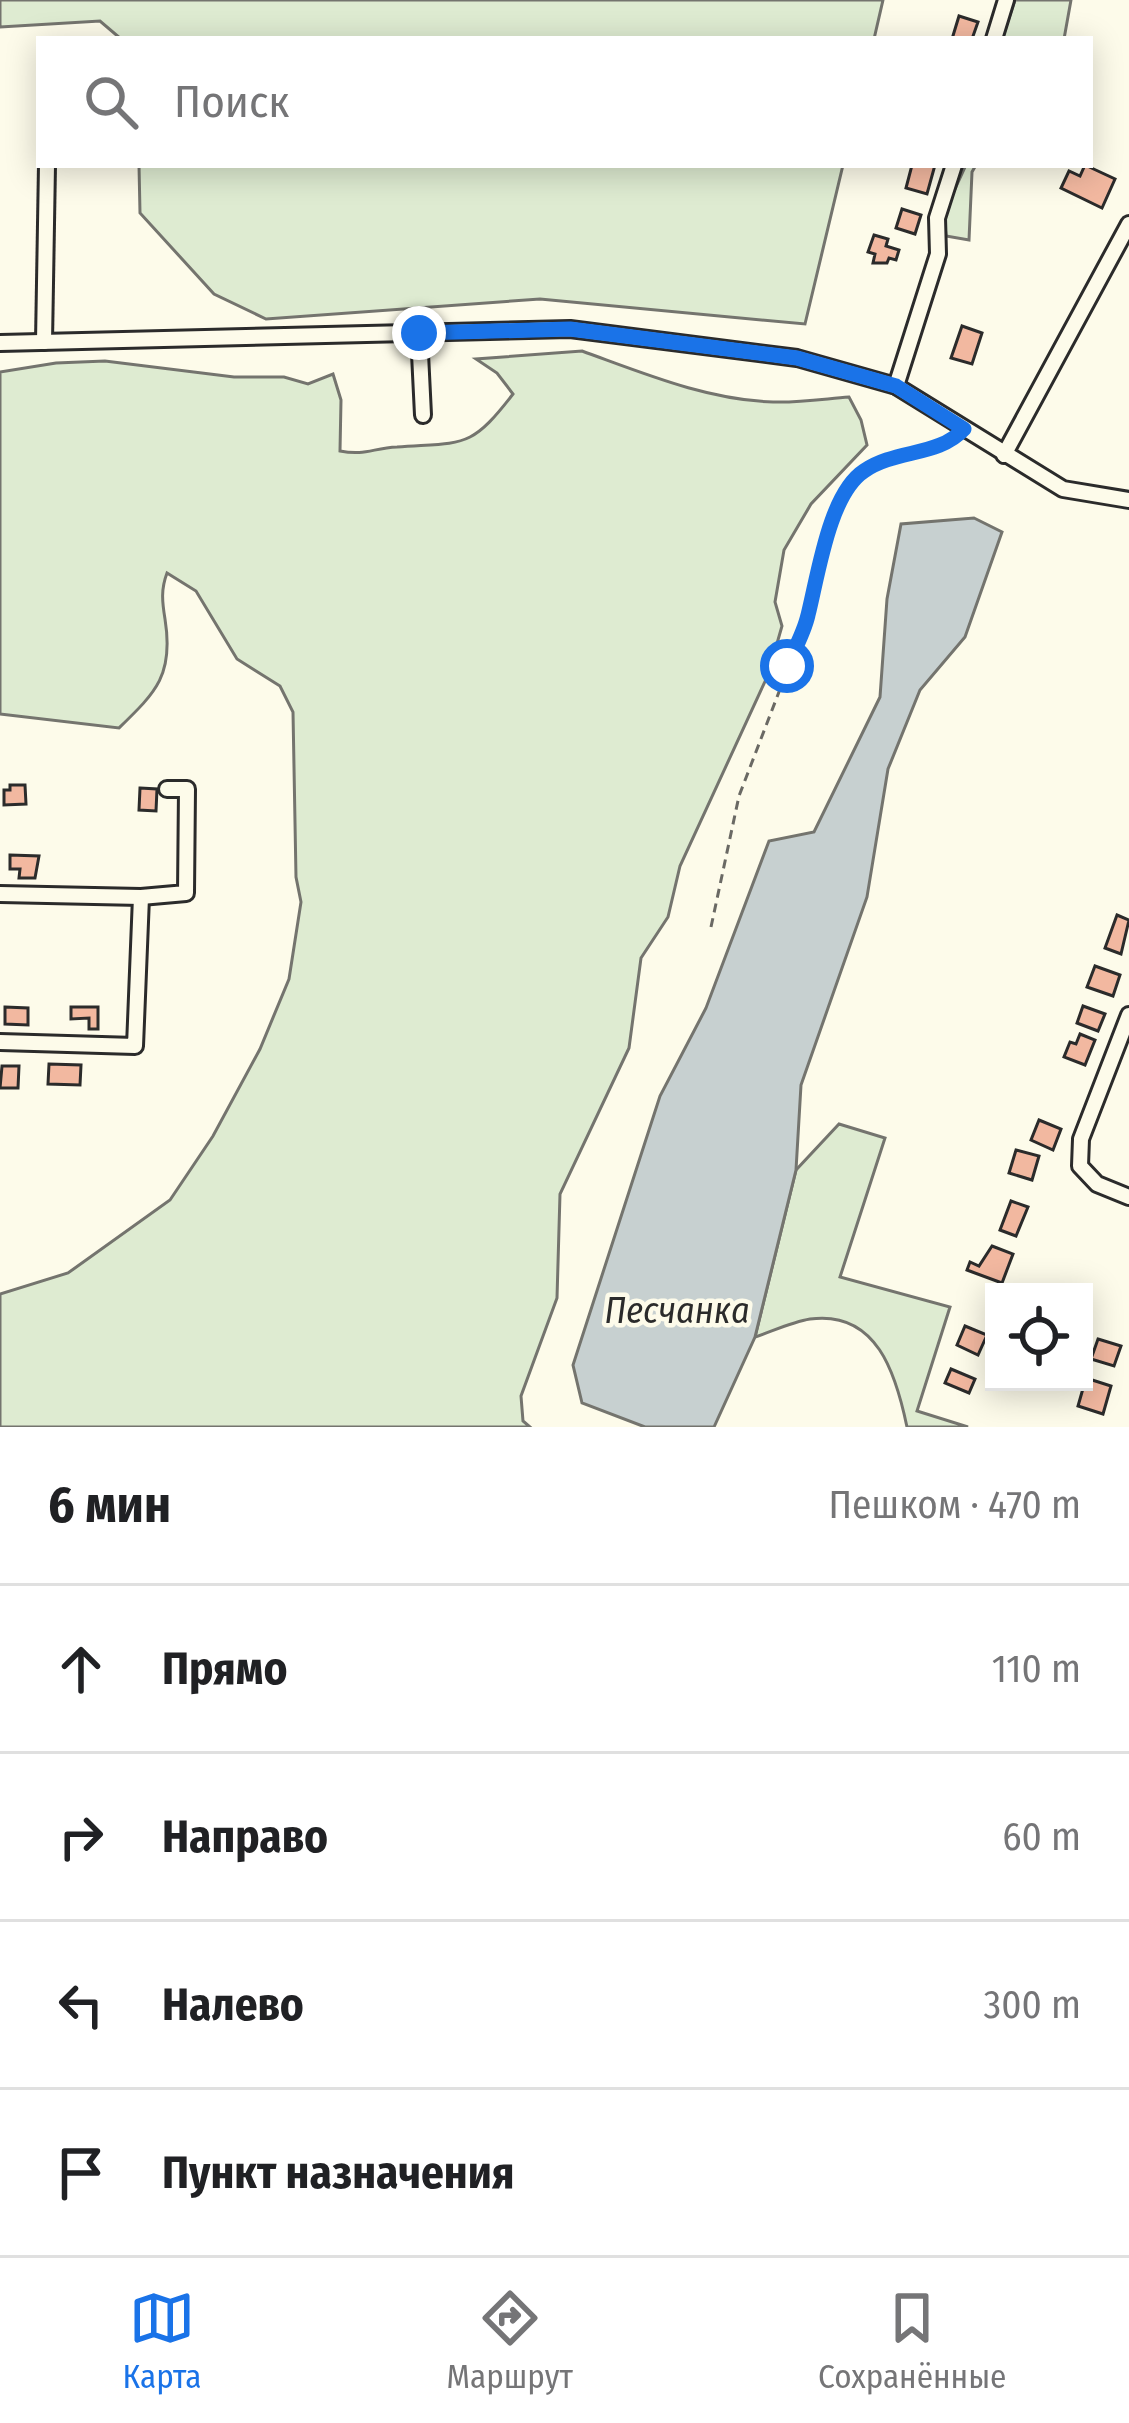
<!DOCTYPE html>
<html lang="ru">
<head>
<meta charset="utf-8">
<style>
  :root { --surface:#fff; --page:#f2f2f2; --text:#202124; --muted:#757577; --line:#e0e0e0; --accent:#1a73e8 }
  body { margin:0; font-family:"Fira Sans Condensed",sans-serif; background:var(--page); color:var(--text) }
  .controls { position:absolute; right:36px; bottom:36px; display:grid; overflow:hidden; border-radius:0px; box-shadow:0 6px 30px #0003 }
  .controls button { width:108px; height:108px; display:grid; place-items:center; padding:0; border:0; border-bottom:3px solid var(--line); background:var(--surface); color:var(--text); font:60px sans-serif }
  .stop { position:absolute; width:36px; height:36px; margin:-27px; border:9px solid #1a73e8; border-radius:50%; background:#fff }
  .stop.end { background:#1a73e8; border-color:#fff; box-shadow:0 3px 12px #0008 }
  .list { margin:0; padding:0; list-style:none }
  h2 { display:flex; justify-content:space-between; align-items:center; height:156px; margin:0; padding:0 48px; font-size:51px }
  h2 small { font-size:39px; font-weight:400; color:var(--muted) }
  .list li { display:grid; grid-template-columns:78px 1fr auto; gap:36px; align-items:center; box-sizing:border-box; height:168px; padding:0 48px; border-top:3px solid var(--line) }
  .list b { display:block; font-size:45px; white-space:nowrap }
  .list em { font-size:39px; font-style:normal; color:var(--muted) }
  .icon { flex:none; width:66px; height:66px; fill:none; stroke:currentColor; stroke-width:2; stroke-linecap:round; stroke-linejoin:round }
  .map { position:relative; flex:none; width:1129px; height:1427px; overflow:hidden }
  .search { position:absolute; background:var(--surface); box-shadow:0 6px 30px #0003; left:36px; right:36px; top:36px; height:132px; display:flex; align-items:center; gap:30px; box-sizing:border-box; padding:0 42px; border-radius:0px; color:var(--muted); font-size:45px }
  .sheet { height:828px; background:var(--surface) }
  nav { display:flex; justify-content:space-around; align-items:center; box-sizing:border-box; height:168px; border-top:3px solid var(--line); background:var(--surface); font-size:33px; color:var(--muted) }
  nav a { display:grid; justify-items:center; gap:6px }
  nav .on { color:var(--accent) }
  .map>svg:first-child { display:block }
</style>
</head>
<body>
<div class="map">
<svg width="1129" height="1427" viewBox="0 0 1129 1427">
  <rect width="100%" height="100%" fill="#fdfbea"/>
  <g fill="#deebd1" stroke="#74746e" stroke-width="3">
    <polygon points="0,0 883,0 874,39 121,39 100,21 0,27"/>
    <polygon points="1015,0 1071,0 1064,39 1002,39"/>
    <polygon points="139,165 843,165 805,324 540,299 266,319 214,294 140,213"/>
    <polygon points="966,165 976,165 972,172 969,240 946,236 944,213"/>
    <path d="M 582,351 C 643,373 707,400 773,402 C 798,403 824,399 849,397 L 861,420 L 867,445 L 811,504 L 784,550 L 775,602 L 782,626 L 768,675 L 680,866 L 668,917 L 641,958 L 629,1048 L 560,1194 L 557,1298 L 521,1396 L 523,1421 L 530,1427 L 0,1427 L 0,1294 L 68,1273 L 170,1200 L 213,1136 L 260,1049 L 289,979 L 301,902 L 296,877 L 293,712 L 280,686 L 237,659 L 196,591 L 167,573 C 161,589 162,601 165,619 C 174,675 156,692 119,728 L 0,714 L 0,372 L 56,363 L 105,361 L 234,377 L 284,377 L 308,384 L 333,374 L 341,400 L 340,451 C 365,456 373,448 397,447 C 464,442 470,450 513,394 L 497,373 L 476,359 Z"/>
    <path d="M 839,1124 L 885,1138 L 840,1277 L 950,1307 L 917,1411 L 968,1427 L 907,1427 C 896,1374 877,1310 810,1319 C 792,1322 773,1331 755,1337 L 796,1170 Z"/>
  </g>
  <polygon fill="#c7d0d0" stroke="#74746e" stroke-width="3" points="974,518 1002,532 965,637 920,690 888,769 867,897 801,1085 796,1170 755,1337 714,1427 645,1427 582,1403 573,1365 660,1096 706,1008 769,841 814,832 880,697 887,599 901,524"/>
  <g fill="#f2b8a0" stroke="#2b2b2b" stroke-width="3">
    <polygon points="959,16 978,22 972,39 952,39"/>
    <polygon points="912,165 935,165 927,194 906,188"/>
    <polygon points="1085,165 1115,179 1102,208 1061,188 1069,171 1080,176"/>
    <polygon points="902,209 921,215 915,234 896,228"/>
    <polygon points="874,235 888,239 886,246 899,250 896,260 889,258 887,263 873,263 875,254 868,252"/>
    <polygon points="962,326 982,333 972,364 951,358"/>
    <polygon points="10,785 25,785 26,804 4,805 4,790 10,790"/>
    <polygon points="140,788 157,789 156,811 139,810"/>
    <polygon points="10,855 39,856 35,878 19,878 20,869 10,869"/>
    <polygon points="1117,915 1129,920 1121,954 1105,948"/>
    <polygon points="1095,966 1120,975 1113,996 1087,987"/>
    <polygon points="1083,1006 1105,1014 1098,1031 1077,1023"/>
    <polygon points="5,1007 28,1008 28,1025 5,1024"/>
    <polygon points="71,1007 98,1007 98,1029 89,1029 89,1018 71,1019"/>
    <polygon points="1080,1034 1095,1040 1085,1065 1064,1057 1070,1042 1076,1044"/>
    <polygon points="49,1064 81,1065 80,1085 48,1084"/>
    <polygon points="2,1066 19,1066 18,1088 0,1088"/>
    <polygon points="1039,1120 1061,1129 1053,1150 1031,1140"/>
    <polygon points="1016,1150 1039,1156 1032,1180 1009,1173"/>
    <polygon points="1011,1201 1028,1207 1016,1236 1000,1230"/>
    <polygon points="992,1246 1013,1254 1002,1283 967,1270 970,1262 979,1266"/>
    <polygon points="965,1326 987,1335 978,1355 957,1345"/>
    <polygon points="1098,1339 1121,1346 1114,1366 1091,1359"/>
    <polygon points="951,1369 975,1379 969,1393 945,1383"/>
    <polygon points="1086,1378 1111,1386 1103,1414 1078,1406"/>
  </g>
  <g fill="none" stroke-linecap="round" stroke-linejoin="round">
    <g stroke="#2b2b2b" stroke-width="20">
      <g id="minor">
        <polyline points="994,39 1006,0"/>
        <polyline points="419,333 423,415"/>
        <polyline points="44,342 47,165"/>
        <polyline points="0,343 570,329 797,358 896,386 1063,489 1129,500"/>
        <polyline points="896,386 938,254 937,218 954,165"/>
        <polyline points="1004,455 1129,224"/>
        <polyline points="0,894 141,897 186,893 187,789 167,789"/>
        <polyline points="1129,1015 1081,1139 1080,1166 1097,1184 1129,1197"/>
        <polyline points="0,1042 135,1046 141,897"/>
      </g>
    </g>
    <polyline stroke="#6a6964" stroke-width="3" stroke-dasharray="9 6" stroke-linecap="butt" points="711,927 739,796 807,619 817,564 844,495 861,472 905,453 949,445 954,439"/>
    <use href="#minor" stroke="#fdfbea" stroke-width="14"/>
  </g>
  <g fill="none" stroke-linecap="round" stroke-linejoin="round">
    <path stroke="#1a73e8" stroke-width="15" d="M 419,333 L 570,329 L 797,358 L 896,386 L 964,429 C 938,457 896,449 864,471 C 829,494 818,576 808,615 C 804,633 794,650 787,666"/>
  </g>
  <g text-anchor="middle" stroke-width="9" stroke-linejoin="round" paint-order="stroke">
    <g font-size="36" font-style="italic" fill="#2b2b2b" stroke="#fdfbea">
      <text x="677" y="1323">Песчанка</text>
    </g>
  </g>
</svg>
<div class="controls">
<button><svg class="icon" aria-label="locate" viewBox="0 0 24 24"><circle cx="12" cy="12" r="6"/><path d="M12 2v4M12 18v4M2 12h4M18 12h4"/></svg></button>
</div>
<div class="stop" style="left:787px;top:666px"></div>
<div class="stop end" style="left:419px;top:333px"></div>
<div class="search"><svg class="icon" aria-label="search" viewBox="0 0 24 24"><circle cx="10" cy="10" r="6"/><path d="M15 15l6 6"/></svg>Поиск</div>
</div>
<section class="sheet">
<h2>6 мин<small>Пешком · 470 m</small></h2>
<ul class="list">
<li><svg class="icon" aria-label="ahead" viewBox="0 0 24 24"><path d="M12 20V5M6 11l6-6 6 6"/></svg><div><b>Прямо</b></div><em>110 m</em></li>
<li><svg class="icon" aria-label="right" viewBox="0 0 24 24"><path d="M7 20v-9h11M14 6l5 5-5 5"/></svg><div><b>Направо</b></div><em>60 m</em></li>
<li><svg class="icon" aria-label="left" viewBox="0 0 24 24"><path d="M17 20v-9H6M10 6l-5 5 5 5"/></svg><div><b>Налево</b></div><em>300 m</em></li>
<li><svg class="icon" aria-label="arrive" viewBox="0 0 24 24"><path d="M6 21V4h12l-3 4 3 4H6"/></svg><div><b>Пункт назначения</b></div></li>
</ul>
</section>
<nav>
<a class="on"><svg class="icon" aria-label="map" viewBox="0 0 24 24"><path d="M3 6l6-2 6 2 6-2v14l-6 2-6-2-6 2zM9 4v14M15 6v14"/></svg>Карта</a>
<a><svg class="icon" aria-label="directions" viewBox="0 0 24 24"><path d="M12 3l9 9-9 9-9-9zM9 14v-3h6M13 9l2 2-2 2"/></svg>Маршрут</a>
<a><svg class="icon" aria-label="saved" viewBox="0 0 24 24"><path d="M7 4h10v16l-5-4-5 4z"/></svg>Сохранённые</a>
</nav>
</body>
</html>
